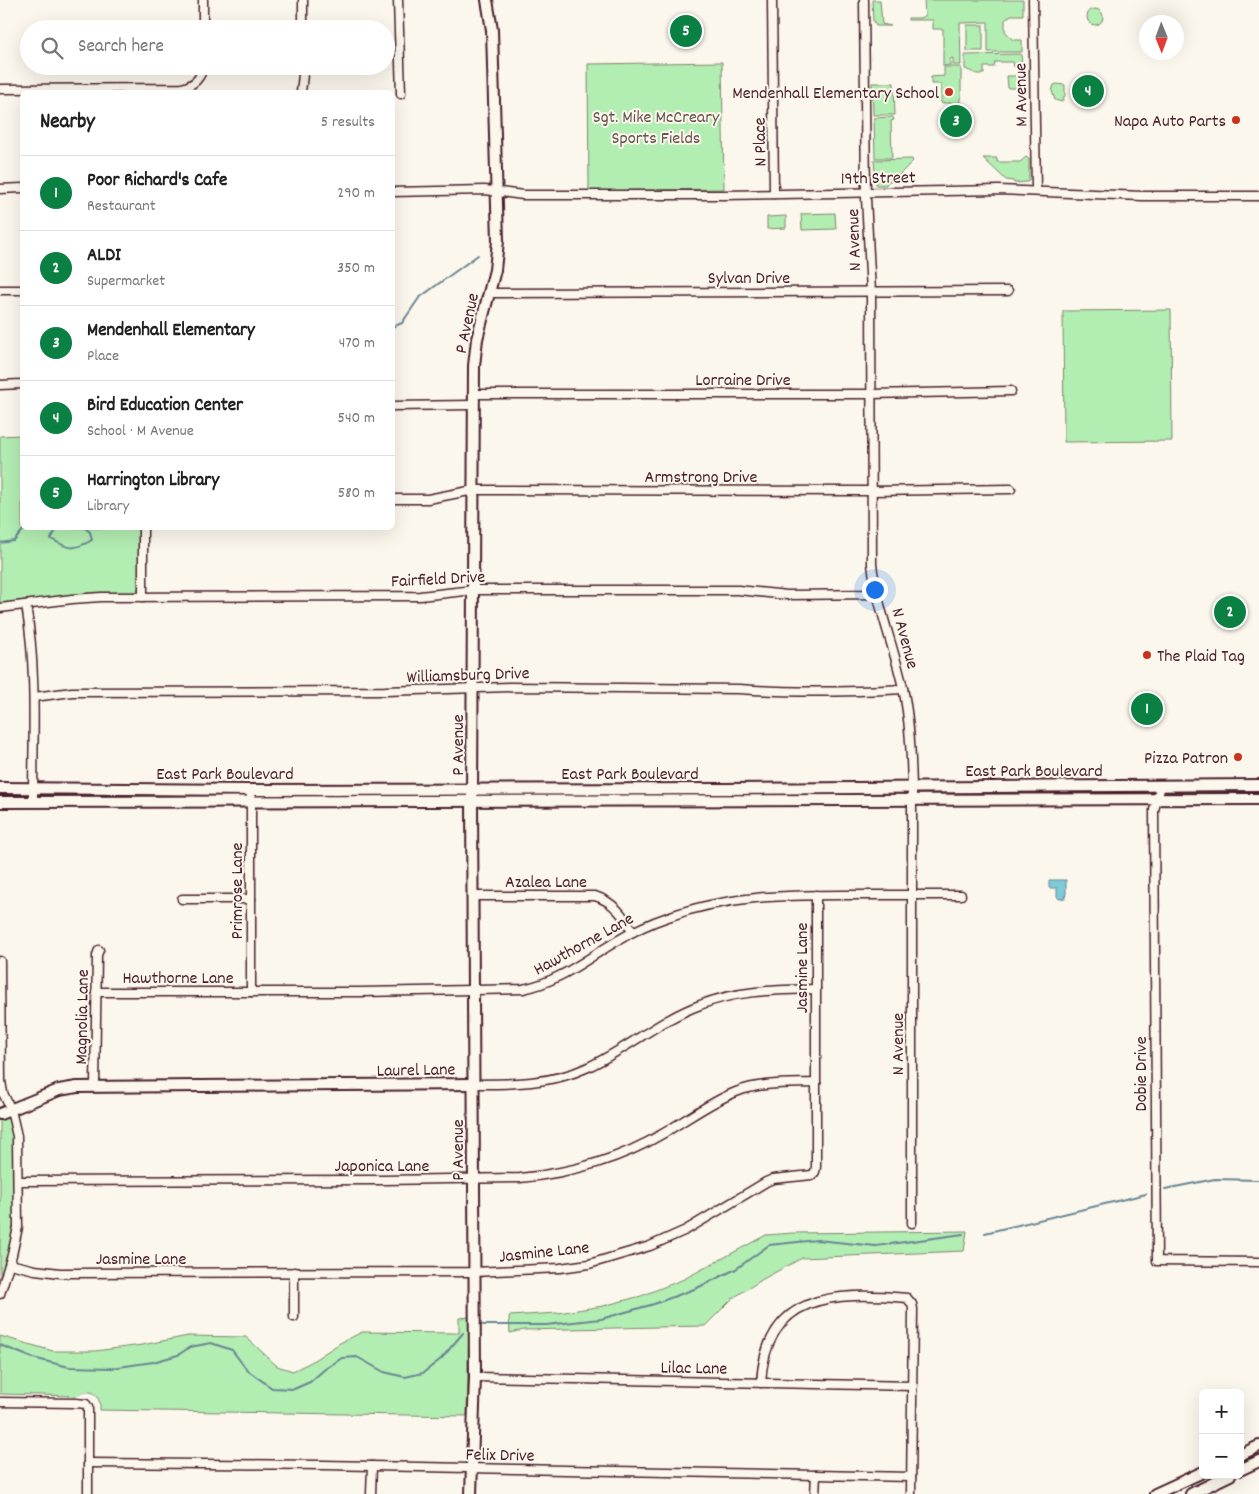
<!DOCTYPE html>
<html lang="en">
<head>
<meta charset="utf-8">
<style>
  :root { --surface:#fff; --page:#f6f6f6; --text:#222; --muted:#767676; --line:#e0e0e0; --accent:#0b8043 }
  body { margin:0; font-family:Dekko,sans-serif; background:var(--page); color:var(--text) }
  .controls { position:absolute; right:15px; bottom:15px; display:grid; overflow:hidden; border-radius:8px; box-shadow:0 5px 20px #0002 }
  .controls button { width:45px; height:45px; display:grid; place-items:center; padding:0; border:0; border-bottom:1px solid var(--line); background:var(--surface); color:var(--text); font:25px sans-serif }
  .compass { position:absolute; left:1139px; top:15px; width:45px; height:45px; border-radius:50%; background:var(--surface); box-shadow:0 5px 20px #0002; rotate:179deg }
  .you { position:absolute; left:874px; top:589px; width:18px; height:18px; margin:-12px; border:4px solid #fff; border-radius:50%; background:#1a73e8; box-shadow:0 0 0 8px #1a73e833 }
  .badge { display:grid; place-items:center; width:32px; height:32px; border-radius:50%; background:var(--accent); color:#fff; font-size:16px; font-weight:700 }
  .pin { position:absolute; translate:-50% -50%; border:2px solid #fff; box-shadow:0 1px 5px #0006 }
  .list { margin:0; padding:0; list-style:none }
  h2 { display:flex; justify-content:space-between; align-items:center; height:65px; margin:0; padding:0 20px; font-size:21px }
  h2 small { font-size:16px; font-weight:400; color:var(--muted) }
  .list li { display:grid; grid-template-columns:32px 1fr auto; gap:15px; align-items:center; box-sizing:border-box; height:75px; padding:0 20px; border-top:1px solid var(--line) }
  .list b { display:block; font-size:19px; white-space:nowrap }
  .list p { margin:0; font-size:16px; white-space:nowrap; color:var(--muted) }
  .list em { font-size:16px; font-style:normal; color:var(--muted) }
  .icon { flex:none; width:28px; height:28px; fill:none; stroke:currentColor; stroke-width:2; stroke-linecap:round; stroke-linejoin:round }
  .map { position:relative; flex:none; width:1259px; height:1494px; overflow:hidden }
  .search { position:absolute; background:var(--surface); box-shadow:0 5px 20px #0002; left:20px; top:20px; width:375px; height:55px; display:flex; align-items:center; gap:12px; box-sizing:border-box; padding:0 18px; border-radius:28px; color:var(--muted); font-size:19px }
  .panel { position:absolute; background:var(--surface); box-shadow:0 5px 20px #0002; left:20px; top:90px; width:375px; height:440px; border-radius:8px }
  .map>svg:first-child { display:block }
</style>
</head>
<body>
<div class="map">
<svg width="1259" height="1494" viewBox="0 0 1259 1494">
  <rect width="100%" height="100%" fill="#fbf7ec"/>
  <filter id="ink" filterUnits="userSpaceOnUse"><feTurbulence type="fractalNoise" baseFrequency=".02" numOctaves="2"/><feDisplacementMap in="SourceGraphic" scale="10" xChannelSelector="R" yChannelSelector="G"/><feConvolveMatrix kernelMatrix="1 2 1 2 8 2 1 2 1" color-interpolation-filters="sRGB"/></filter>
  <g filter="url(#ink)">
    <g fill="#b2edb2" stroke="#7e866e">
      <polygon points="872,0 880,0 882,24 891,26 876,26 873,21"/>
      <polygon points="924,0 1023,0 1023,15 1011,15 1005,20 1005,31 1013,40 1022,40 1022,52 988,52 988,22 960,23 961,65 953,65 953,58 950,59 950,65 943,66 943,29 933,29 933,20 908,20 908,18 919,18 925,16"/>
      <circle cx="1095" cy="17" r="8"/>
      <rect x="967" y="25" width="16" height="26"/>
      <polygon points="1021,54 1022,64 1014,67 1013,62 995,62 994,67 984,67 984,74 977,74 965,69 965,55"/>
      <polygon points="722,62 724,189 589,191 588,64"/>
      <polygon points="944,67 961,67 961,97 960,98 960,103 941,103 941,84 931,84 931,77 944,76"/>
      <polygon points="1007,76 1018,76 1022,79 1022,88 1008,88"/>
      <polygon points="872,83 894,83 895,115 873,115"/>
      <polygon points="1057,84 1065,85 1065,95 1062,102 1055,100 1052,91 1054,85"/>
      <polygon points="893,117 894,120 891,121 892,158 875,158 874,118"/>
      <polygon points="1026,157 1029,159 1029,180 1027,182 1014,183 1013,181 1006,180 983,158 997,158 997,162 1020,162"/>
      <polygon points="912,159 913,161 893,181 888,181 886,185 876,185 874,160"/>
      <polygon points="835,213 836,229 802,230 801,214"/>
      <polygon points="786,216 786,228 767,229 767,217"/>
      <polygon points="1171,310 1172,441 1064,442 1063,311"/>
      <polygon points="22,435 22,528 139,528 140,586 135,593 86,593 0,604 0,436"/>
      <polygon points="6,1117 11,1120 13,1130 14,1230 13,1243 0,1287 0,1119"/>
      <polygon points="967,1231 964,1251 802,1258 763,1279 733,1298 705,1326 524,1330 510,1333 509,1316 558,1313 603,1306 641,1296 684,1279 766,1235 793,1233"/>
      <path d="M 469,1317 L 467,1416 L 100,1410 C 101,1393 90,1387 76,1396 L 0,1394 L 0,1336 L 53,1351 L 95,1351 L 142,1345 L 188,1336 L 246,1337 L 277,1366 L 293,1371 L 311,1362 L 340,1343 L 362,1332 L 459,1333 L 459,1318 Z"/>
    </g>
    <polygon fill="#7ccbd8" stroke="#688693" points="1049,880 1066,880 1066,894 1065,898 1059,899 1057,896 1057,888 1049,888"/>
    <g fill="none" stroke-linecap="round" stroke-linejoin="round">
      <g stroke="#688693" stroke-width="2">
        <polyline points="392,327 402,323 419,298 478,255"/>
        <path d="M 57,528 L 51,539 C 69,549 73,551 92,540 L 90,532 L 85,528"/>
        <polyline points="0,543 14,541 25,528"/>
        <polyline points="1165,1189 1215,1179 1259,1180"/>
        <polyline points="985,1233 1146,1194"/>
        <polyline points="483,1325 546,1325 601,1319 654,1304 697,1288 736,1269 769,1245 817,1240 876,1246 963,1234"/>
        <polyline points="0,1345 33,1358 69,1367 112,1368 153,1362 178,1355 190,1347 211,1343 232,1350 247,1370 272,1388 294,1389 310,1382 325,1369 342,1358 357,1357 384,1372 405,1377 423,1373 441,1359 463,1333"/>
      </g>
      <g stroke="#4a1f2b" stroke-width="11">
        <g id="street">
          <polyline points="203,0 203,29"/>
          <polyline points="303,0 303,29"/>
          <polyline points="398,0 401,94"/>
          <polyline points="772,0 774,194"/>
          <path d="M 864,0 L 866,198 L 871,292 L 872,564 C 877,606 894,647 903,688 C 910,721 911,754 912,788 L 912,1223"/>
          <polyline points="1033,0 1036,190"/>
          <path d="M 0,89 L 182,88 C 194,85 201,79 203,66"/>
          <polyline points="301,92 304,66"/>
          <polyline points="0,189 22,188"/>
          <polyline points="392,192 485,190 523,195 724,195 999,190 1142,196 1259,196"/>
          <polyline points="0,290 22,290"/>
          <polyline points="489,293 1008,291"/>
          <polyline points="0,385 22,384"/>
          <polyline points="474,394 871,394 1011,391"/>
          <polyline points="392,406 474,405"/>
          <polyline points="392,499 428,499 474,490 871,491 1011,489"/>
          <polyline points="143,528 143,597"/>
          <path d="M 26,605 C 37,670 33,737 33,802"/>
          <polyline points="0,608 72,599 101,597 420,596 474,590 738,590 787,595 879,594"/>
          <path d="M 34,697 L 72,692 L 385,691 L 509,687 L 739,689 C 794,693 849,692 903,689"/>
          <polyline points="1161,786 1154,810 1157,1261 1259,1262"/>
          <polyline points="251,790 251,992"/>
          <path d="M 473,896 L 595,896 C 614,902 623,915 633,932"/>
          <polyline points="182,899 251,899"/>
          <polyline points="0,961 1,1081 3,1093 11,1110 17,1136 18,1227 12,1255 0,1294"/>
          <path d="M 96,992 L 360,992 L 523,989 C 559,982 586,959 617,941 C 633,931 650,923 668,917 C 724,896 784,895 843,895 C 882,895 921,895 961,895"/>
          <path d="M 474,1084 C 511,1084 552,1084 586,1068 C 626,1050 659,1020 700,1005 C 737,990 777,990 816,989"/>
          <polyline points="95,1086 97,955 99,950"/>
          <path d="M 18,1181 L 383,1180 L 520,1178 C 571,1173 619,1160 664,1133 C 688,1119 710,1102 736,1092 C 761,1082 790,1084 816,1083"/>
          <polyline points="10,1264 35,1270 60,1273 474,1272 560,1268 589,1264 650,1246 686,1230 766,1182 773,1179 812,1175 815,1172 816,1167 816,895"/>
          <polyline points="294,1272 294,1317"/>
          <polyline points="475,1377 913,1386"/>
          <path d="M 761,1383 C 766,1292 835,1292 907,1298 L 912,1304 L 913,1309 L 911,1494"/>
          <polyline points="0,1402 76,1403 86,1404 88,1407 88,1494"/>
          <polyline points="88,1463 324,1465 911,1477"/>
          <polyline points="371,1494 372,1466"/>
          <polyline points="815,1494 816,1475"/>
        </g>
      </g>
      <g stroke="#4a1f2b" stroke-width="14">
        <g id="secondary">
          <polyline points="0,788 251,790 724,789 1259,785"/>
          <polyline points="0,802 1259,799"/>
          <polyline points="0,1114 59,1090 77,1087 474,1084"/>
          <polyline points="1240,1455 1259,1446"/>
          <polyline points="1240,1470 1259,1461"/>
          <polyline points="471,1494 475,1377 472,800 474,366 477,339 495,270 498,241 492,30 487,0"/>
          <polyline points="1155,1494 1203,1472"/>
          <polyline points="1191,1494 1230,1475"/>
        </g>
      </g>
      <use href="#street" stroke="#fbf7ec" stroke-width="8"/>
      <use href="#secondary" stroke="#fbf7ec" stroke-width="10"/>
    </g>
  </g>
  <g fill="#c8321e" stroke="#fbf7ec" stroke-width="2">
    <circle cx="949" cy="92" r="5"/>
    <circle cx="1236" cy="120" r="5"/>
    <circle cx="1147" cy="655" r="5"/>
    <circle cx="1238" cy="757" r="5"/>
  </g>
  <g text-anchor="middle" stroke-width="4" stroke-linejoin="round" paint-order="stroke">
    <g font-size="18" fill="#4a1f2b" stroke="#fbf7ec" text-anchor="end">
      <text x="939" y="98">Mendenhall Elementary School</text>
      <text x="1226" y="126">Napa Auto Parts</text>
      <text x="1157" y="661" text-anchor="start">The Plaid Tag</text>
      <text x="1228" y="763">Pizza Patron</text>
    </g>
    <g font-size="18" fill="#4a1f2b" stroke="#fbf7ec">
      <text transform="translate(1020 95) rotate(-91)" y="6">M Avenue</text>
      <text transform="translate(759 142) rotate(-91)" y="6">N Place</text>
      <text transform="translate(878 177) rotate(-1)" y="6">19th Street</text>
      <text transform="translate(853 240) rotate(-92)" y="6">N Avenue</text>
      <text x="749" y="283">Sylvan Drive</text>
      <text transform="translate(466 323) rotate(-78)" y="6">P Avenue</text>
      <text x="743" y="385">Lorraine Drive</text>
      <text x="701" y="482">Armstrong Drive</text>
      <text transform="translate(438 578) rotate(-3)" y="6">Fairfield Drive</text>
      <text transform="translate(906 638) rotate(75)" y="6">N Avenue</text>
      <text transform="translate(468 674) rotate(-2)" y="6">Williamsburg Drive</text>
      <text transform="translate(457 745) rotate(-90)" y="6">P Avenue</text>
      <text x="1034" y="776">East Park Boulevard</text>
      <text x="225" y="779">East Park Boulevard</text>
      <text x="630" y="779">East Park Boulevard</text>
      <text x="546" y="887">Azalea Lane</text>
      <text transform="translate(236 891) rotate(-90)" y="6">Primrose Lane</text>
      <text transform="translate(583 943) rotate(-29)" y="6">Hawthorne Lane</text>
      <text transform="translate(801 968) rotate(-90)" y="6">Jasmine Lane</text>
      <text x="178" y="983">Hawthorne Lane</text>
      <text transform="translate(81 1017) rotate(-89)" y="6">Magnolia Lane</text>
      <text transform="translate(897 1044) rotate(-90)" y="6">N Avenue</text>
      <text transform="translate(416 1069) rotate(-1)" y="6">Laurel Lane</text>
      <text transform="translate(1140 1074) rotate(-90)" y="6">Dobie Drive</text>
      <text transform="translate(457 1150) rotate(-90)" y="6">P Avenue</text>
      <text x="382" y="1171">Japonica Lane</text>
      <text transform="translate(544 1251) rotate(-6)" y="6">Jasmine Lane</text>
      <text x="141" y="1264">Jasmine Lane</text>
      <text transform="translate(694 1367) rotate(1)" y="6">Lilac Lane</text>
      <text transform="translate(500 1454) rotate(1)" y="6">Felix Drive</text>
    </g>
    <g font-size="18" fill="#64524d" stroke="#fbf7ec">
      <text x="656" y="122">Sgt. Mike McCreary<tspan x="656" dy="21">Sports Fields</tspan></text>
    </g>
  </g>
</svg>
<div class="controls">
<button>+</button>
<button>−</button>
</div>
<svg class="compass" viewBox="-18 -18 36 36"><path d="M0-13l5 13h-10z" fill="#e53935"/><path d="M0 13l5-13h-10z" fill="#767676"/></svg>
<div class="you"></div>
<div class="pin badge" style="left:1147px;top:709px">1</div>
<div class="pin badge" style="left:1230px;top:612px">2</div>
<div class="pin badge" style="left:956px;top:121px">3</div>
<div class="pin badge" style="left:1088px;top:91px">4</div>
<div class="pin badge" style="left:686px;top:31px">5</div>
<div class="search"><svg class="icon" aria-label="search" viewBox="0 0 24 24"><circle cx="10" cy="10" r="6"/><path d="M15 15l6 6"/></svg>Search here</div>
<section class="panel">
<h2>Nearby<small>5 results</small></h2>
<ul class="list">
<li><span class="badge">1</span><div><b>Poor Richard's Cafe</b><p>Restaurant</p></div><em>290 m</em></li>
<li><span class="badge">2</span><div><b>ALDI</b><p>Supermarket</p></div><em>350 m</em></li>
<li><span class="badge">3</span><div><b>Mendenhall Elementary</b><p>Place</p></div><em>470 m</em></li>
<li><span class="badge">4</span><div><b>Bird Education Center</b><p>School · M Avenue</p></div><em>540 m</em></li>
<li><span class="badge">5</span><div><b>Harrington Library</b><p>Library</p></div><em>580 m</em></li>
</ul>
</section>
</div>
</body>
</html>
